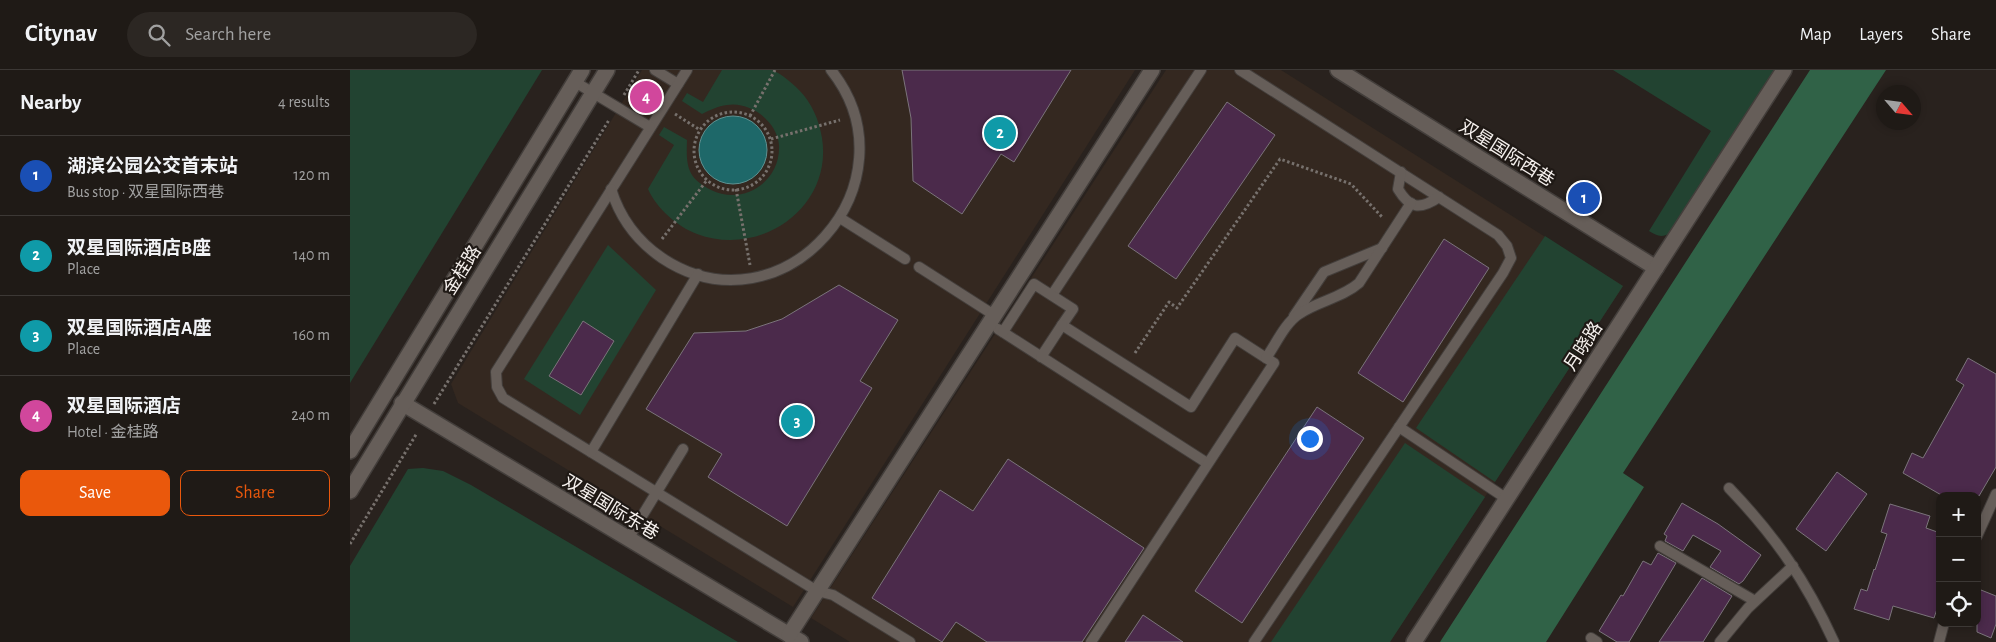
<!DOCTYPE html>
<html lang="en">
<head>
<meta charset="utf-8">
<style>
  :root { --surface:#1f1a16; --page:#2c2723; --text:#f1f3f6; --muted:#a1a1a1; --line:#3c3835; --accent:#ea580c }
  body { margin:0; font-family:"Alegreya Sans","Noto Sans SC",sans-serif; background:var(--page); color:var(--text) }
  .controls { position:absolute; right:15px; bottom:15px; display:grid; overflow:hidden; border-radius:10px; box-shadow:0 2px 8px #0003 }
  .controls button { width:45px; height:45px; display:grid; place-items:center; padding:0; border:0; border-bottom:1px solid var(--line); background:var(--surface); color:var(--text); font:25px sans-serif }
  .compass { position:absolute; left:1526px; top:15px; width:45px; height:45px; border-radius:50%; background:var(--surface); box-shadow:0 2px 8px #0003; rotate:118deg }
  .you { position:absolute; left:959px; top:368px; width:18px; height:18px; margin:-12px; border:4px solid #fff; border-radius:50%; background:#1a73e8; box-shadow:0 0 0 8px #1a73e833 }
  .badge { display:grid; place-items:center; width:32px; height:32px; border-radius:50%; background:var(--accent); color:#fff; font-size:16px; font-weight:700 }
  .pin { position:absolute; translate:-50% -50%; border:2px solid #fff; box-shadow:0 1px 5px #0006 }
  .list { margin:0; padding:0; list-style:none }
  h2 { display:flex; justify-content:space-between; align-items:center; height:65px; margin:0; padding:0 20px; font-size:21px }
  h2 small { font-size:16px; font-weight:400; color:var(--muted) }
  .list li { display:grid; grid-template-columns:32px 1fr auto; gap:15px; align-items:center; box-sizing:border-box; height:80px; padding:0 20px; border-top:1px solid var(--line) }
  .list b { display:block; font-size:19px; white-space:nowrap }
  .list p { margin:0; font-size:16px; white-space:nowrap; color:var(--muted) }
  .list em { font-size:16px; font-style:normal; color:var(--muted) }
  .actions { display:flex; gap:10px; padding:15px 20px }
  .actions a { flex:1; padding:11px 0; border:1px solid var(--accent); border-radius:10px; text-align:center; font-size:18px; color:var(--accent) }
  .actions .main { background:var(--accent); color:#fff }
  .icon { flex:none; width:28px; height:28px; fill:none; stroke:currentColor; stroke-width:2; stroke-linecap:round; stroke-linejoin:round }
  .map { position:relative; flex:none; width:1646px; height:572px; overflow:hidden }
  header { display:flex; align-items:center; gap:30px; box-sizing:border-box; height:70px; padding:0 25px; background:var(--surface); border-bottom:1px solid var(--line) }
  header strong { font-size:24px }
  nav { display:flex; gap:28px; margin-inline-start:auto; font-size:18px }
  .search { width:350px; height:45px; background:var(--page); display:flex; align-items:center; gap:12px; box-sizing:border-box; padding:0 18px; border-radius:28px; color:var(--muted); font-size:19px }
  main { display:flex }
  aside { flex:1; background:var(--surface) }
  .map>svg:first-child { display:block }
</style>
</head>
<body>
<header>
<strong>Citynav</strong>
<div class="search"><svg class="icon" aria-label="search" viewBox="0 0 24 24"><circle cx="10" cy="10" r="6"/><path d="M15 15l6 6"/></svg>Search here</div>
<nav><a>Map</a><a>Layers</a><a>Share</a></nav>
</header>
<main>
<aside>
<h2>Nearby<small>4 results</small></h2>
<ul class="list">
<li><span class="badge" style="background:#1a4fb4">1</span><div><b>湖滨公园公交首末站</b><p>Bus stop · 双星国际西巷</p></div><em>120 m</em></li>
<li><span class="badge" style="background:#0f9aa8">2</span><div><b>双星国际酒店B座</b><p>Place</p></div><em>140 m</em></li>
<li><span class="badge" style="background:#0f9aa8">3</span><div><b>双星国际酒店A座</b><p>Place</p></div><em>160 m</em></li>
<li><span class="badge" style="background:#d1479c">4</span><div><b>双星国际酒店</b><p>Hotel · 金桂路</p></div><em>240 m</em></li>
</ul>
<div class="actions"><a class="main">Save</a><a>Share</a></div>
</aside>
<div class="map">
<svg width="1646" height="572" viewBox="0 0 1646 572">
  <rect width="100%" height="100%" fill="#29221e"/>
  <g fill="#342820">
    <polygon points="292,0 785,0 443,537 108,333 101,314"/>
    <polygon points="816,0 931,0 1273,216 1040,572 500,572 461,548"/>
  </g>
  <g fill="#224331">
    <polygon points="0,0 192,0 0,313"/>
    <path d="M 372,0 C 387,0 408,0 422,0 C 432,4 442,13 449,20 C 462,33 469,50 472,68 C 483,137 411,188 347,164 C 328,157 306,138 298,119 L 324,75 L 309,65 L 314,57 L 337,70 C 336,96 337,108 361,120 C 393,136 431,112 429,75 C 427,51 400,31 377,35 C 368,36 360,40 352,44 L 332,31 L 337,23 L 353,32 Z"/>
    <path d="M 1263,0 L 1429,0 L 1320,163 C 1312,168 1307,166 1299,161 L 1361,61 Z"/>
    <polygon points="1195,166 1273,216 1145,412 1066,358"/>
    <polygon points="258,175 306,220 230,345 174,309"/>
    <polygon points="1055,373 1135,427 1040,572 921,572"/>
    <polygon points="73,398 93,401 121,415 388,572 0,572 0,496 58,399"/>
  </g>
  <polygon fill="#306247" points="1460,0 1536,0 1273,403 1294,417 1196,572 1090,572"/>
  <circle fill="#1e6869" stroke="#5f9191" cx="383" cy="80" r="34"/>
  <g fill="#4b2a4b" stroke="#7b747b">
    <polygon points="552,0 721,0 664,92 651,84 612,144 563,111 561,48"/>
    <polygon points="877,32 925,65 826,209 778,176"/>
    <polygon points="1094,169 1139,198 1053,332 1008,303"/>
    <polygon points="489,215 548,250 510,311 522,318 437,456 358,407 372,384 296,339 344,263 396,261 432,249"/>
    <polygon points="233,251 264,271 231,325 199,306"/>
    <polygon points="1618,288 1646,304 1646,397 1629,426 1593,426 1553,403 1562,383 1573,388 1614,315 1606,310"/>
    <polygon points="967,337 1014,368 892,553 845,521"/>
    <polygon points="658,389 794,478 732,572 637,572 606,552 592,572 522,528 590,420 623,441"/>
    <polygon points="1487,402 1517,424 1476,481 1446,459"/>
    <polygon points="1332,433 1368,454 1411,485 1393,511 1389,514 1360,497 1371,481 1343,465 1333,481 1315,471 1317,466 1314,464"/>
    <polygon points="1540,434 1580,446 1576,458 1590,463 1590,530 1584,548 1543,536 1539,550 1504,539 1511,519 1517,521 1524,499 1525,500 1537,464 1531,462"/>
    <polygon points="1308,483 1326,493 1279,572 1267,572 1249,561 1271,525 1273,526 1293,491 1301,495"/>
    <polygon points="1352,508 1382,526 1353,572 1309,572"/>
    <polygon points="1631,520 1646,526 1646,554 1641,568 1627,562 1627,529"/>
    <polygon points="793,545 833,572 775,572"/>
  </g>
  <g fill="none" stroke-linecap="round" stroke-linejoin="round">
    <g stroke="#433e3b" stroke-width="12">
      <g id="lane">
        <polyline points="305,0 328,14"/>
        <polyline points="337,0 146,302 147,317 153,328 467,521 483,525 560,572"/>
        <polyline points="890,0 1148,165 1157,176 1161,188 1153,203 904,572"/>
        <polyline points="225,12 300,57"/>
        <path d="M 1051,102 L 1048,119 C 1060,139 1070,140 1089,127"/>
        <path d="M 261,119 C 270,148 287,171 312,188 C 433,268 570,112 481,0"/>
        <polyline points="490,148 555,189"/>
        <polyline points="569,197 644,245"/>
        <polyline points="702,225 851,0"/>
        <polyline points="944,246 974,202 1032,178"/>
        <polyline points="648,259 857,393"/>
        <polyline points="653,262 684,214 723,239 712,255 841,337 885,268 916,288"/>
        <polyline points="691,287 712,255"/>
        <polyline points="1049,357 1157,429"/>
        <polyline points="241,382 348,204"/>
        <path d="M 1379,418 C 1426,467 1456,511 1484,572"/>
        <polyline points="1627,466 1646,424"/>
        <polyline points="278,469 333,379"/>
        <polyline points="1310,476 1405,531"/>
        <polyline points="1241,568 1247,572"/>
        <path d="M 741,572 L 924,293 L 916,288 C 926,274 935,253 949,244 C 968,231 992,228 1009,213 L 1061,133"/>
        <polyline points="1370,572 1398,538 1443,496"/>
        <polyline points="1589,572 1594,553"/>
      </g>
    </g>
    <g stroke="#433e3b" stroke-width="18">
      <g id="street">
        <polyline points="988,0 1306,198"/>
        <polyline points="52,333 451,572"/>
        <polyline points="439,565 802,0"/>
      </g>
    </g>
    <g stroke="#433e3b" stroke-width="18">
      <g id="secondary">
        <polyline points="0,381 232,0"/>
        <polyline points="0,421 257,0"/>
        <polyline points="1064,572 1434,0"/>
      </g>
    </g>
    <g stroke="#77716d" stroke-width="3" stroke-dasharray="2.5 2.5" stroke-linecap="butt">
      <polyline points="274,25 289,0"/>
      <circle cx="383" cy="81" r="39"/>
      <polyline points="325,44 350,60"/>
      <polyline points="400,46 425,0"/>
      <polyline points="421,69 490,50"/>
      <polyline points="386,119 400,195"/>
      <polyline points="312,169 357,110"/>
      <polyline points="785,283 819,232 827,238 930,89 1001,114 1033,148"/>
      <polyline points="84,334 259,50"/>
      <polyline points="0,474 67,363"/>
    </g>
    <use href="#lane" stroke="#665e59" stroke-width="10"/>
    <use href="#street" stroke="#665e59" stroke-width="15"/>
    <use href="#secondary" stroke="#665e59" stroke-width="15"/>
  </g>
  <g text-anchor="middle" stroke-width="4.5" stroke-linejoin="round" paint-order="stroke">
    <g font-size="18" fill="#f6f1ee" stroke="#1f1915">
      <text transform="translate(1157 83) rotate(32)" y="6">双星国际西巷</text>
      <text transform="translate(112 200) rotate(-58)" y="6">金桂路</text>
      <text transform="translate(1233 276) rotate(-57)" y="6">月晓路</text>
      <text transform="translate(261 437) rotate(31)" y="6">双星国际东巷</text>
    </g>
  </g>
</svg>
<div class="controls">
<button>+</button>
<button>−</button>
<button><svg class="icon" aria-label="locate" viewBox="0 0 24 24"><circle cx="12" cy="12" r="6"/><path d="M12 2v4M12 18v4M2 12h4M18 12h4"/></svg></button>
</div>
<svg class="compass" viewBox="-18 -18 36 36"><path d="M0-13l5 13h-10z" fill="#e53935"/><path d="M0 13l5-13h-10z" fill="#a1a1a1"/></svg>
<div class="you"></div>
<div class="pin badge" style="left:1234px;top:128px;background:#1a4fb4">1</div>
<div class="pin badge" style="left:650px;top:63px;background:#0f9aa8">2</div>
<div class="pin badge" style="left:447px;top:351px;background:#0f9aa8">3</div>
<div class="pin badge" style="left:296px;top:27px;background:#d1479c">4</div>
</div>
</main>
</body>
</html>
